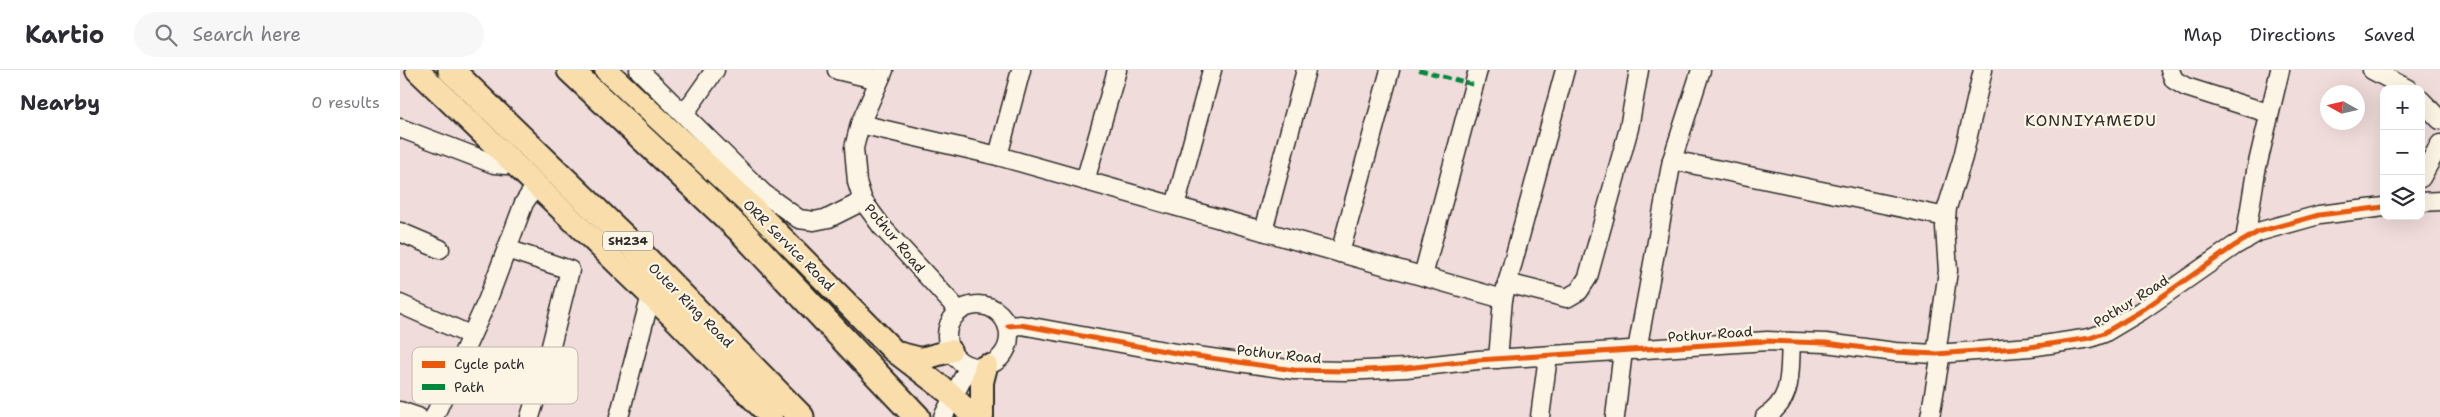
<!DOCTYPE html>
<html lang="en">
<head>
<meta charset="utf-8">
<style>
  :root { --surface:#fff; --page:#f7f7f7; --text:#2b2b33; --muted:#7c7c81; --line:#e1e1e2 }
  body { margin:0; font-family:"Shantell Sans",sans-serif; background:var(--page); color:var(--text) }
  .controls { position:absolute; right:15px; top:15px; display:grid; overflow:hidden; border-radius:10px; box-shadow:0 5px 20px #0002 }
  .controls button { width:45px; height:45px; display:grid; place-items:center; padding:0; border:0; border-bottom:1px solid var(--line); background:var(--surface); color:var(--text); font:25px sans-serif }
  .compass { position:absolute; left:1920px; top:15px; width:45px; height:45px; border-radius:50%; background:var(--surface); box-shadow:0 5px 20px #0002; rotate:278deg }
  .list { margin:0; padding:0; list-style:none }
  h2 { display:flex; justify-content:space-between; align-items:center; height:65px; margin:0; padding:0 20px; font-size:21px }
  h2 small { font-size:16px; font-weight:400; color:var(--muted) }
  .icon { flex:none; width:28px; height:28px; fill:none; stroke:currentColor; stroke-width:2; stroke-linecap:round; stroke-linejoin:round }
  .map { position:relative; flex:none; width:2040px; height:347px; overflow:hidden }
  header { display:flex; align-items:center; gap:30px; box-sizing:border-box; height:70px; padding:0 25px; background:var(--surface); border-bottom:1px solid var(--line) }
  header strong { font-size:24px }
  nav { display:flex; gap:28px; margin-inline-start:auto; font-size:18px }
  .search { width:350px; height:45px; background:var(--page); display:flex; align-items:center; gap:12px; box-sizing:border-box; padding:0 18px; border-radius:28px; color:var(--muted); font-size:19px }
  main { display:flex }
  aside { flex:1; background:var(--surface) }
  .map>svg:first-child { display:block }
</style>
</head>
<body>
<header>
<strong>Kartio</strong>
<div class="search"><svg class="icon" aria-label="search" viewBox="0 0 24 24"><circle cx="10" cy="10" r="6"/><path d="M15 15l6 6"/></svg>Search here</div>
<nav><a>Map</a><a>Directions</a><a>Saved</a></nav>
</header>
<main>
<aside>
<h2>Nearby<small>0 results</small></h2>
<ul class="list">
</ul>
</aside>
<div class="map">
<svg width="2040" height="347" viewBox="0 0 2040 347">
  <rect width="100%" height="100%" fill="#f0dcda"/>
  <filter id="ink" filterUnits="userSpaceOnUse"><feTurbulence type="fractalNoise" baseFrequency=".02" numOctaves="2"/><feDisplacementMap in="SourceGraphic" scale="10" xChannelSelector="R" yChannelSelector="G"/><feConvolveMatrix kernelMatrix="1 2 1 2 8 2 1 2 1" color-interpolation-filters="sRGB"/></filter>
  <g filter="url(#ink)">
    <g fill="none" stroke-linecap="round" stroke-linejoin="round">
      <g stroke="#2b2b2b" stroke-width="21">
        <g id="minor">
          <polyline points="239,0 363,123 399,149 414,151 429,148 463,131"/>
          <polyline points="437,0 479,10"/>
          <polyline points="484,0 460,54 454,78 457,112 463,131 482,157 559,241"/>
          <polyline points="1770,0 1774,10 1786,17 1868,43"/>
          <polyline points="1972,0 2008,19"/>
          <polyline points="2021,30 2040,50"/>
          <polyline points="284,44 315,0"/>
          <polyline points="460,54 598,86 1103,229"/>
          <polyline points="0,58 94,94 106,95 113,92"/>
          <polyline points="598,86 621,0"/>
          <polyline points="1272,90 1546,147"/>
          <polyline points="2021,108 2040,74"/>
          <polyline points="685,111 717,0"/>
          <polyline points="2021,132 2040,131"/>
          <polyline points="775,136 812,0"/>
          <polyline points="863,161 906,0"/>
          <polyline points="0,162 40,179"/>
          <polyline points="1845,170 1856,101 1880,0"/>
          <polyline points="107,179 170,200 148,288 130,347"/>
          <polyline points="940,183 990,0"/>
          <polyline points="1023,206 1078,0"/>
          <polyline points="1107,213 1167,228 1179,221 1188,207 1229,58 1239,0"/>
          <polyline points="0,234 70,265"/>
          <circle cx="578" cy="266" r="31"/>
          <polyline points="608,256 621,255 776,283 894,300 945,301 1006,298 1078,290 1367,271 1426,273 1495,282 1536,284 1630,277 1690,268 1704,263 1741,241 1834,176 1858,162 1919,145 1984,137"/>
          <polyline points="1237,280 1272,90 1301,0"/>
          <polyline points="1536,284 1548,201 1545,157 1547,138 1563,87 1583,0"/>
          <polyline points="1098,289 1103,229 1165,0"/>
          <polyline points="57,300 137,324"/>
          <polyline points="0,341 18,347"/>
          <polyline points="34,347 88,229 124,133 136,115"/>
          <polyline points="219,347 251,225"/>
          <polyline points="543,347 569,296"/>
          <polyline points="1140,347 1148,286"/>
          <polyline points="1215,347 1223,281"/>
          <path d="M 1365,347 C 1394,329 1389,302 1391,272"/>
          <polyline points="1530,347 1541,283"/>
        </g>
      </g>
      <g stroke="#2b2b2b" stroke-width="26">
        <g id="major">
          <polyline points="17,0 276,250 371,347"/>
          <polyline points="206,0 349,134 493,280 553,326 573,347"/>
          <polyline points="497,283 521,289 550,281"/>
          <polyline points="582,347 582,312 586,296"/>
        </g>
      </g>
      <g stroke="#2b2b2b" stroke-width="29">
        <g id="highway">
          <polyline points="51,0 231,174 401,347"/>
          <polyline points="170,0 340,160 517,347"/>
        </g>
      </g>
      <use href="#minor" stroke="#fcf5e5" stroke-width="18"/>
      <use href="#major" stroke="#f9deab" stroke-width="22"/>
      <use href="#highway" stroke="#f9deab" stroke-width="25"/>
      <polyline stroke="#00873e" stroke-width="4" stroke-dasharray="8 4" stroke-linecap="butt" points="1019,0 1074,15"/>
      <g stroke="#fcf5e5" stroke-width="8">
        <polyline id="cycleway" points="608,256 621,255 776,283 894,300 945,301 1006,298 1078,290 1367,271 1426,273 1495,282 1536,284 1630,277 1690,268 1704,263 1741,241 1834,176 1858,162 1919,145 1984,137"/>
      </g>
      <use href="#cycleway" stroke="#e8590c" stroke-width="5"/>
    </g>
  </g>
  <g text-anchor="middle" stroke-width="4.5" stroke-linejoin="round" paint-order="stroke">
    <rect fill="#fcf5e5" stroke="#6a6863" stroke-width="1" x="203" y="161.5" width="50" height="19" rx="4"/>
    <g font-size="12" font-weight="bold" fill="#2b2b2b">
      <text x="228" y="175">SH234</text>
    </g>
    <g font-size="14" fill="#2b2b2b" stroke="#fcf5e5">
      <text transform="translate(495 168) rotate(50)" y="5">Pothur Road</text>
      <text transform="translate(389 175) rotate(45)" y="5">ORR Service Road</text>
      <text transform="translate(1731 231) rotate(-32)" y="5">Pothur Road</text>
      <text transform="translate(291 235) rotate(45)" y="5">Outer Ring Road</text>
      <text transform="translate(1310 264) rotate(-4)" y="5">Pothur Road</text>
      <text transform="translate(879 284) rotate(6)" y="5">Pothur Road</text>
    </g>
    <g font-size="16" letter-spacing="1" fill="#2b2b2b" stroke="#fcf5e5">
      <text x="1691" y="56">KONNIYAMEDU</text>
    </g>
  </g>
  <rect x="12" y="277" width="166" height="57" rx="8" fill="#fcf5e5" stroke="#bdb8ad" stroke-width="1"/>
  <rect x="22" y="291" width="23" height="7" fill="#e8590c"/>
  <rect x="22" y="314" width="23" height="6" fill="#00873e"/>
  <g font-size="14" fill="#2b2b2b">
    <text x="54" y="299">Cycle path</text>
    <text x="54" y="322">Path</text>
  </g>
</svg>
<div class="controls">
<button>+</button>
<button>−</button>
<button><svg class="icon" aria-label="layers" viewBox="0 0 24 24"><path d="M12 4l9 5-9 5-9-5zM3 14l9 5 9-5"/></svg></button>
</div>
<svg class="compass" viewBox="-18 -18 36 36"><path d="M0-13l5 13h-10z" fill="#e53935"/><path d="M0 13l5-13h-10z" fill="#7c7c81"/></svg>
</div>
</main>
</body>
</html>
